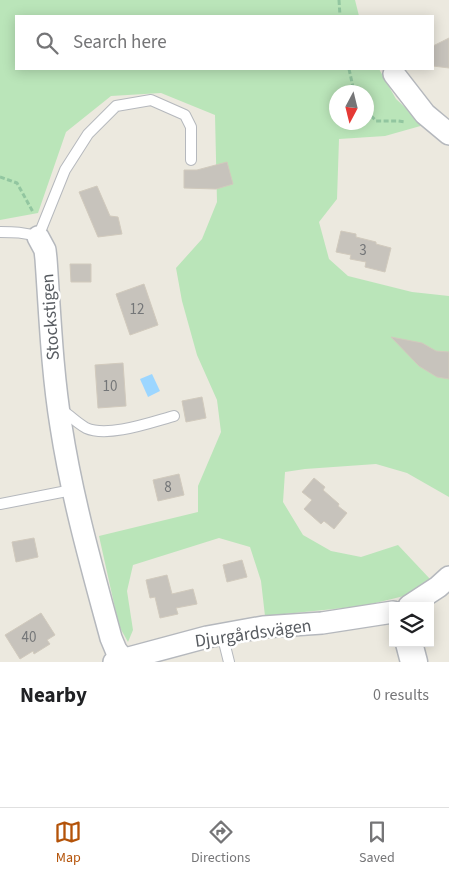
<!DOCTYPE html>
<html lang="en">
<head>
<meta charset="utf-8">
<style>
  :root { --surface:#fff; --page:#f2f2f2; --text:#202124; --muted:#757577; --line:#e0e0e0; --accent:#b45309 }
  body { margin:0; font-family:"Source Sans 3",sans-serif; background:var(--page); color:var(--text) }
  .controls { position:absolute; right:15px; bottom:15px; display:grid; overflow:hidden; border-radius:0px; box-shadow:0 2px 12px #0003 }
  .controls button { width:45px; height:45px; display:grid; place-items:center; padding:0; border:0; border-bottom:1px solid var(--line); background:var(--surface); color:var(--text); font:25px sans-serif }
  .compass { position:absolute; left:329px; top:85px; width:45px; height:45px; border-radius:50%; background:var(--surface); box-shadow:0 2px 12px #0003; rotate:187deg }
  .list { margin:0; padding:0; list-style:none }
  h2 { display:flex; justify-content:space-between; align-items:center; height:65px; margin:0; padding:0 20px; font-size:21px }
  h2 small { font-size:16px; font-weight:400; color:var(--muted) }
  .icon { flex:none; width:28px; height:28px; fill:none; stroke:currentColor; stroke-width:2; stroke-linecap:round; stroke-linejoin:round }
  .map { position:relative; flex:none; width:449px; height:662px; overflow:hidden }
  .search { position:absolute; background:var(--surface); box-shadow:0 2px 12px #0003; left:15px; right:15px; top:15px; height:55px; display:flex; align-items:center; gap:12px; box-sizing:border-box; padding:0 18px; border-radius:0px; color:var(--muted); font-size:19px }
  .sheet { height:145px; background:var(--surface) }
  nav { display:flex; justify-content:space-around; align-items:center; box-sizing:border-box; height:70px; border-top:1px solid var(--line); background:var(--surface); font-size:14px; color:var(--muted) }
  nav a { display:grid; justify-items:center; gap:2px }
  nav .on { color:var(--accent) }
  .map>svg:first-child { display:block }
</style>
</head>
<body>
<div class="map">
<svg width="449" height="662" viewBox="0 0 449 662">
  <rect width="100%" height="100%" fill="#ece9df"/>
  <path fill="#bae5b9" fill-rule="evenodd" d="M 0,0 L 355,0 L 359,16 L 16,16 L 16,69 L 379,69 L 396,99 L 424,125 L 385,136 L 339,139 L 337,199 L 319,222 L 329,259 L 348,276 L 412,292 L 449,296 L 449,497 L 407,473 L 376,464 L 305,469 L 285,472 L 283,502 L 303,535 L 331,551 L 361,557 L 398,545 L 430,579 L 404,596 L 363,606 L 265,616 L 261,581 L 250,547 L 219,538 L 133,565 L 127,591 L 133,630 L 128,642 L 119,626 L 99,536 L 198,512 L 198,486 L 221,432 L 217,400 L 197,355 L 182,301 L 176,268 L 202,239 L 217,202 L 215,115 L 161,93 L 111,96 L 66,132 L 38,213 L 0,220 ZM 336,92 L 366,92 L 366,122 L 336,122 Z"/>
  <polygon fill="#9cd6ff" points="152,374 160,391 148,397 140,379"/>
  <g fill="#c7c3bc" stroke="#d1cabd">
    <polygon points="449,38 449,68 433,66 433,46"/>
    <polygon points="227,162 233,184 216,189 184,188 184,170 197,170"/>
    <polygon points="97,186 110,216 118,217 122,234 98,237 79,192"/>
    <polygon points="341,231 356,234 356,237 376,242 376,244 391,248 385,272 365,267 366,262 350,259 351,255 336,252"/>
    <polygon points="70,264 91,264 91,282 71,282"/>
    <polygon points="144,284 158,325 130,335 116,294"/>
    <polygon points="391,337 422,343 436,351 449,352 449,379 437,377 419,366"/>
    <polygon points="123,363 126,406 98,408 95,365"/>
    <polygon points="202,397 206,418 186,422 182,401"/>
    <polygon points="179,474 184,495 158,501 153,480"/>
    <polygon points="314,478 325,487 323,490 339,504 338,506 347,513 334,529 324,521 321,524 304,509 312,500 302,492"/>
    <polygon points="34,538 38,557 16,562 12,542"/>
    <polygon points="242,560 247,577 227,582 223,565"/>
    <polygon points="167,575 172,594 193,589 197,604 176,608 178,614 160,618 155,597 150,598 146,580"/>
    <polygon points="41,613 55,635 47,640 50,644 34,654 33,651 20,659 5,635"/>
  </g>
  <g fill="none" stroke-linecap="round" stroke-linejoin="round">
    <g stroke="#b5b8bd" stroke-width="12">
      <g id="service">
        <path d="M 0,232 C 13,232 25,232 38,237 L 65,170 L 88,134 L 116,106 L 151,100 L 185,115 L 191,127 L 191,160"/>
        <path d="M 61,409 C 69,415 77,423 86,428 C 108,438 152,422 174,416"/>
        <polyline points="0,504 72,490"/>
        <polyline points="222,634 229,662"/>
      </g>
    </g>
    <g stroke="#b5b8bd" stroke-width="24">
      <g id="minor">
        <polyline points="394,74 425,114 449,134"/>
        <path d="M 38,237 L 45,250 L 46,259 C 50,315 52,371 61,426 C 72,498 92,568 111,638 L 116,650 L 123,659 L 124,662"/>
        <polyline points="409,606 438,587 449,577"/>
        <polyline points="114,662 207,637 263,627 322,623 393,612"/>
      </g>
    </g>
    <g stroke="#b5b8bd" stroke-width="29">
      <polyline id="tertiary" points="409,643 414,662"/>
    </g>
    <g stroke="#92c6a0" stroke-width="3" stroke-dasharray="5 2.5" stroke-linecap="butt">
      <polyline points="339,0 340,16"/>
      <polyline points="349,69 353,87 356,92"/>
      <polyline points="366,110 376,121 398,121 406,122"/>
      <polyline points="0,177 17,183 33,212"/>
    </g>
    <use href="#service" stroke="#fff" stroke-width="10"/>
    <use href="#minor" stroke="#fff" stroke-width="21"/>
    <use href="#tertiary" stroke="#fff" stroke-width="26"/>
  </g>
  <g text-anchor="middle" stroke-width="5" stroke-linejoin="round" paint-order="stroke">
    <g font-size="15" fill="#747678">
      <text x="363" y="255">3</text>
      <text x="137" y="314">12</text>
      <text x="110" y="391">10</text>
      <text x="168" y="492">8</text>
      <text x="29" y="642">40</text>
    </g>
    <g font-size="18" fill="#585c61" stroke="#fff">
      <text transform="translate(50 317) rotate(-94)" y="6">Stockstigen</text>
      <text transform="translate(253 633) rotate(-8)" y="6">Djurgårdsvägen</text>
    </g>
  </g>
</svg>
<div class="controls">
<button><svg class="icon" aria-label="layers" viewBox="0 0 24 24"><path d="M12 4l9 5-9 5-9-5zM3 14l9 5 9-5"/></svg></button>
</div>
<svg class="compass" viewBox="-18 -18 36 36"><path d="M0-13l5 13h-10z" fill="#e53935"/><path d="M0 13l5-13h-10z" fill="#757577"/></svg>
<div class="search"><svg class="icon" aria-label="search" viewBox="0 0 24 24"><circle cx="10" cy="10" r="6"/><path d="M15 15l6 6"/></svg>Search here</div>
</div>
<section class="sheet">
<h2>Nearby<small>0 results</small></h2>
<ul class="list">
</ul>
</section>
<nav>
<a class="on"><svg class="icon" aria-label="map" viewBox="0 0 24 24"><path d="M3 6l6-2 6 2 6-2v14l-6 2-6-2-6 2zM9 4v14M15 6v14"/></svg>Map</a>
<a><svg class="icon" aria-label="directions" viewBox="0 0 24 24"><path d="M12 3l9 9-9 9-9-9zM9 14v-3h6M13 9l2 2-2 2"/></svg>Directions</a>
<a><svg class="icon" aria-label="saved" viewBox="0 0 24 24"><path d="M7 4h10v16l-5-4-5 4z"/></svg>Saved</a>
</nav>
</body>
</html>
